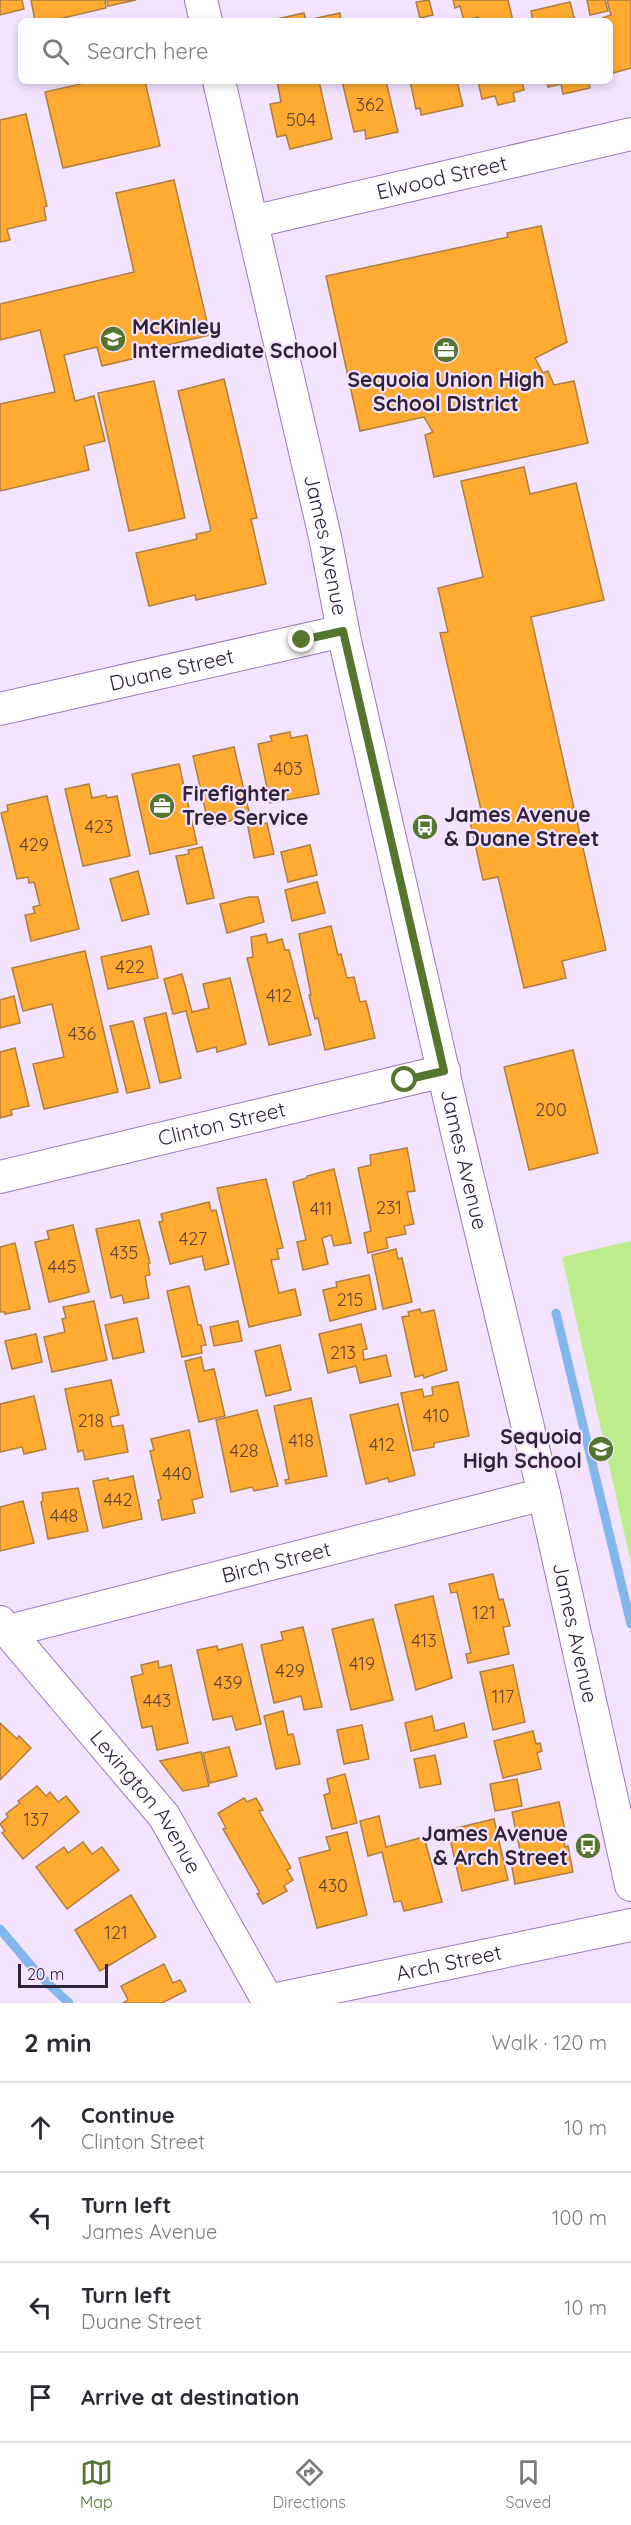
<!DOCTYPE html>
<html lang="en">
<head>
<meta charset="utf-8">
<style>
  :root { --surface:#fff; --page:#f2f2f3; --text:#2b2b33; --muted:#7c7c81; --line:#e1e1e2; --accent:#54762e }
  body { margin:0; font-family:Quicksand,sans-serif; background:var(--page); color:var(--text) }
  .scale { position:absolute; left:18px; bottom:15px; width:90px; box-sizing:border-box; padding-left:6px; border:3px solid #31223b; border-top:0; font-size:16px; line-height:21px; white-space:nowrap; color:#31223b; -webkit-text-stroke:4px #f3e3fe; paint-order:stroke }
  .stop { position:absolute; width:18px; height:18px; margin:-14px; border:4px solid #54762e; border-radius:50%; background:#fff }
  .stop.end { background:#54762e; border-color:#fff; box-shadow:0 2px 6px #0008 }
  .list { margin:0; padding:0; list-style:none }
  h2 { display:flex; justify-content:space-between; align-items:center; height:78px; margin:0; padding:0 24px; font-size:26px }
  h2 small { font-size:20px; font-weight:400; color:var(--muted) }
  .list li { display:grid; grid-template-columns:39px 1fr auto; gap:18px; align-items:center; box-sizing:border-box; height:90px; padding:0 24px; border-top:2px solid var(--line) }
  .list b { display:block; font-size:22px; white-space:nowrap }
  .list p { margin:0; font-size:20px; white-space:nowrap; color:var(--muted) }
  .list em { font-size:20px; font-style:normal; color:var(--muted) }
  .icon { flex:none; width:33px; height:33px; fill:none; stroke:currentColor; stroke-width:2; stroke-linecap:round; stroke-linejoin:round }
  .map { position:relative; flex:none; width:631px; height:2003px; overflow:hidden }
  .search { position:absolute; background:var(--surface); box-shadow:0 3px 9px #0003; left:18px; right:18px; top:18px; height:66px; display:flex; align-items:center; gap:15px; box-sizing:border-box; padding:0 21px; border-radius:9px; color:var(--muted); font-size:22px }
  .sheet { height:438px; background:var(--surface) }
  nav { display:flex; justify-content:space-around; align-items:center; box-sizing:border-box; height:84px; border-top:2px solid var(--line); background:var(--surface); font-size:16px; color:var(--muted) }
  nav a { display:grid; justify-items:center; gap:3px }
  nav .on { color:var(--accent) }
  .map>svg:first-child { display:block }
</style>
</head>
<body>
<div class="map">
<svg width="631" height="2003" viewBox="0 0 631 2003">
  <rect width="100%" height="100%" fill="#f3e3fe"/>
  <polygon fill="#bcec8c" points="631,1241 631,1563 562,1257"/>
  <g fill="none" stroke-linecap="round" stroke-linejoin="round">
    <g stroke="#83b6ec" stroke-width="9">
      <polyline points="556,1313 631,1624"/>
      <polyline points="0,1929 38,1974 69,2003"/>
    </g>
  </g>
  <g fill="#ffab32" stroke="#af7e41" stroke-width="1.5">
    <polygon points="0,0 22,0 24,9 0,15"/>
    <polygon points="31,0 105,0 106,8 50,21 35,21"/>
    <polygon points="107,0 136,0 108,6"/>
    <polygon points="429,0 433,15 420,18 416,2"/>
    <polygon points="453,0 508,0 513,21 480,21 478,17 464,21 460,6 455,8"/>
    <polygon points="587,0 605,0 608,11 590,15"/>
    <polygon points="607,0 631,0 631,68 613,73 610,59 610,21 601,21 600,19 611,15"/>
    <polygon points="570,2 575,21 533,21 531,11"/>
    <polygon points="304,13 306,21 268,21"/>
    <polygon points="340,13 341,21 312,21 312,19"/>
    <polygon points="84,81 145,81 160,146 63,168 45,92 85,83"/>
    <polygon points="277,81 319,81 332,139 290,149 286,135 277,137 270,104 281,102"/>
    <polygon points="342,81 386,81 398,132 366,139 365,130 354,132"/>
    <polygon points="410,81 457,81 463,106 421,115 420,108 416,109"/>
    <polygon points="478,81 522,81 524,90 513,93 515,101 498,105 495,96 482,99"/>
    <polygon points="547,81 588,81 590,88 563,94 561,84 548,87"/>
    <polygon points="26,114 47,206 44,207 46,220 7,229 10,240 0,242 0,120"/>
    <polygon points="174,180 210,335 159,347 161,352 102,366 97,347 64,355 75,401 94,396 105,441 84,446 89,470 0,491 0,404 55,392 40,330 0,340 0,304 134,272 116,193"/>
    <polygon points="541,226 567,342 535,358 543,373 548,371 554,385 574,381 588,443 434,477 425,435 433,432 424,417 360,431 326,276 508,237 507,233"/>
    <polygon points="224,379 257,518 251,519 266,584 196,600 195,595 149,606 136,553 197,539 196,534 211,531 178,391"/>
    <polygon points="154,381 185,518 129,531 98,393"/>
    <polygon points="524,467 530,494 576,483 604,600 531,617 606,950 562,961 566,978 524,988 498,877 483,880 469,817 482,814 440,633 448,632 438,588 483,577 461,481"/>
    <polygon points="290,732 291,738 307,735 319,794 270,803 258,744 272,741 270,736"/>
    <polygon points="234,747 250,816 209,826 193,756"/>
    <polygon points="179,764 197,844 150,854 132,774"/>
    <polygon points="89,784 92,798 106,795 107,798 117,796 130,856 83,866 65,789"/>
    <polygon points="47,796 79,929 31,941 25,915 35,913 33,907 40,905 34,882 29,883 28,877 17,879 1,813 8,811 7,805"/>
    <polygon points="267,823 274,854 254,858 248,827"/>
    <polygon points="310,845 317,875 288,882 281,852"/>
    <polygon points="202,847 214,898 187,904 176,856 189,854 188,850"/>
    <polygon points="138,871 149,914 122,921 110,879"/>
    <polygon points="317,882 325,913 292,921 285,890"/>
    <polygon points="249,897 258,897 264,922 227,933 220,904"/>
    <polygon points="331,926 338,955 341,954 347,978 354,977 360,1002 366,1001 375,1038 325,1050 318,1018 315,1019 309,995 311,995 299,934"/>
    <polygon points="266,934 268,943 282,939 285,950 289,950 311,1035 269,1045 247,958 253,957 251,937"/>
    <polygon points="151,946 158,978 108,989 101,957"/>
    <polygon points="85,951 118,1092 44,1109 33,1064 64,1057 52,1004 23,1011 12,968"/>
    <polygon points="182,974 192,1012 209,1008 203,984 230,978 246,1044 217,1052 216,1047 197,1052 186,1011 173,1014 164,979"/>
    <polygon points="14,996 20,1023 0,1028 0,1000"/>
    <polygon points="166,1013 181,1078 160,1083 144,1018"/>
    <polygon points="133,1021 150,1088 127,1093 110,1026"/>
    <polygon points="15,1048 29,1106 11,1110 12,1115 0,1118 0,1052"/>
    <polygon points="573,1050 598,1153 529,1170 504,1067"/>
    <polygon points="407,1148 415,1191 407,1192 414,1224 404,1226 406,1234 386,1238 388,1248 368,1253 364,1233 371,1231 358,1168 371,1165 370,1155"/>
    <polygon points="334,1169 351,1243 334,1246 331,1235 322,1238 328,1264 303,1270 297,1242 306,1240 293,1182 307,1178 307,1176"/>
    <polygon points="266,1179 283,1248 277,1249 279,1259 271,1260 279,1293 295,1289 301,1315 249,1327 217,1188"/>
    <polygon points="209,1202 211,1211 216,1210 229,1264 205,1270 202,1256 170,1264 159,1222 163,1221 161,1214"/>
    <polygon points="139,1220 150,1263 148,1264 150,1275 145,1276 149,1298 124,1303 122,1295 111,1298 96,1229"/>
    <polygon points="73,1225 89,1292 49,1302 35,1242 49,1239 47,1231"/>
    <polygon points="15,1243 30,1309 5,1314 5,1312 0,1312 0,1247"/>
    <polygon points="396,1249 398,1259 402,1258 412,1302 383,1309 372,1255"/>
    <polygon points="369,1275 376,1309 330,1321 323,1290 337,1287 336,1282"/>
    <polygon points="189,1286 198,1325 201,1325 206,1345 201,1346 202,1353 182,1357 167,1291"/>
    <polygon points="94,1301 107,1360 52,1372 44,1337 65,1332 62,1319 66,1318 63,1307"/>
    <polygon points="420,1309 421,1313 434,1310 447,1370 424,1378 423,1375 415,1377 402,1317 409,1316 408,1312"/>
    <polygon points="137,1318 144,1352 113,1359 105,1325"/>
    <polygon points="238,1321 242,1341 214,1346 210,1327"/>
    <polygon points="361,1324 367,1349 363,1350 364,1360 386,1355 391,1376 360,1383 356,1366 328,1373 319,1334"/>
    <polygon points="36,1334 42,1362 12,1369 5,1341"/>
    <polygon points="280,1345 291,1390 266,1396 255,1351"/>
    <polygon points="201,1357 204,1371 214,1369 225,1416 199,1422 185,1361"/>
    <polygon points="111,1380 119,1415 110,1417 112,1427 123,1425 128,1452 85,1460 83,1450 78,1452 65,1389"/>
    <polygon points="458,1382 469,1436 434,1443 434,1447 413,1451 401,1393 422,1389 424,1397 433,1395 432,1387"/>
    <polygon points="34,1396 46,1449 24,1454 22,1447 0,1452 0,1404"/>
    <polygon points="311,1398 327,1476 286,1484 285,1480 289,1479 274,1406"/>
    <polygon points="398,1404 415,1475 389,1482 388,1478 366,1484 350,1415"/>
    <polygon points="257,1410 278,1486 254,1491 252,1487 231,1492 216,1420"/>
    <polygon points="189,1430 203,1497 192,1500 195,1513 162,1520 158,1500 161,1499 150,1451 154,1450 151,1439"/>
    <polygon points="133,1476 142,1519 103,1528 93,1481 108,1478 109,1481"/>
    <polygon points="78,1488 88,1531 48,1539 41,1502 43,1501 42,1493"/>
    <polygon points="23,1501 34,1543 0,1551 0,1507"/>
    <polygon points="493,1574 499,1600 503,1599 510,1626 503,1627 509,1654 468,1663 466,1654 471,1653 457,1592 451,1593 449,1584"/>
    <polygon points="433,1596 452,1678 416,1690 395,1605"/>
    <polygon points="373,1619 393,1700 351,1710 332,1629"/>
    <polygon points="303,1627 322,1707 304,1710 301,1696 274,1703 261,1645 283,1640 281,1632"/>
    <polygon points="242,1644 261,1724 236,1730 232,1716 213,1720 197,1650 217,1646 218,1650"/>
    <polygon points="158,1661 159,1668 171,1665 188,1743 157,1750 152,1726 142,1728 131,1677 143,1674 141,1665"/>
    <polygon points="513,1665 525,1722 493,1730 480,1672"/>
    <polygon points="283,1711 288,1735 293,1734 300,1764 276,1769 264,1716"/>
    <polygon points="432,1716 435,1731 464,1723 467,1737 411,1751 405,1723"/>
    <polygon points="0,1723 17,1739 19,1736 31,1748 0,1780"/>
    <polygon points="362,1725 369,1759 344,1764 337,1730"/>
    <polygon points="533,1731 536,1744 540,1743 542,1751 537,1753 541,1769 503,1778 494,1741"/>
    <polygon points="229,1747 237,1776 210,1783 203,1753"/>
    <polygon points="201,1752 209,1786 183,1791 160,1761"/>
    <polygon points="435,1755 441,1784 420,1788 414,1759"/>
    <polygon points="345,1774 357,1823 332,1829 324,1795 330,1793 327,1779"/>
    <polygon points="517,1779 522,1806 495,1811 490,1784"/>
    <polygon points="37,1786 46,1796 50,1792 58,1802 66,1796 79,1812 23,1859 2,1833 5,1831 0,1824 8,1817 6,1814 20,1803 18,1801"/>
    <polygon points="244,1798 247,1802 256,1798 263,1810 259,1811 291,1868 287,1870 293,1880 284,1886 287,1891 263,1904 257,1894 260,1893 223,1829 226,1828 218,1813"/>
    <polygon points="559,1802 566,1835 563,1836 565,1847 568,1846 573,1872 515,1884 510,1857 521,1855 512,1812"/>
    <polygon points="379,1816 386,1847 424,1837 442,1902 404,1911 401,1901 394,1902 382,1852 368,1856 360,1821"/>
    <polygon points="494,1819 508,1880 462,1891 448,1830"/>
    <polygon points="347,1832 367,1915 317,1928 299,1858 330,1850 326,1837"/>
    <polygon points="83,1842 92,1854 102,1847 119,1870 67,1909 36,1867 64,1847 68,1853"/>
    <polygon points="131,1895 156,1937 100,1971 75,1930"/>
    <polygon points="164,1964 173,1983 180,1980 186,1991 162,2003 123,2003 128,2000 121,1986"/>
  </g>
  <g fill="none" stroke-linecap="round" stroke-linejoin="round">
    <g stroke="#9d79b7" stroke-width="34">
      <g id="minor">
        <polyline points="201,0 206,21"/>
        <path id="s1" d="M 219,81 L 325,537 L 345,641 L 457,1132 L 544,1494 L 631,1885"/>
        <path id="s2" d="M 252,222 L 631,134"/>
        <path id="s3" d="M 0,709 L 343,631"/>
        <path id="s4" d="M 0,1177 L 444,1071"/>
        <path id="s5" d="M 0,1622 L 164,1816 L 268,2001 L 631,1925"/>
        <path id="s6" d="M 9,1631 L 544,1494"/>
      </g>
    </g>
    <use href="#minor" stroke="#fff" stroke-width="32"/>
  </g>
  <g fill="none" stroke-linecap="round" stroke-linejoin="round">
    <polyline stroke="#54762e" stroke-width="8" points="302,640 343,631 444,1071 405,1080"/>
  </g>
  <defs>
    <g id="school-disc" transform="scale(1.35)"><circle r="9.5" fill="#54762e" stroke="#f3e3fe"/><path d="M0-5L7-2L0 1L-7-2ZM-4 1L0 2.5L4 1V4Q0 6-4 4Z" fill="#fff"/></g>
    <g id="office-disc" transform="scale(1.35)"><circle r="9.5" fill="#54762e" stroke="#f3e3fe"/><path d="M-6-3h4V-5.5h4V-3h4V5H-6ZM-1-4.5V-3h2v-1.5ZM-6 0V1H6V0Z" fill="#fff"/></g>
    <g id="bus-disc" transform="scale(1.35)"><circle r="9.5" fill="#54762e" stroke="#f3e3fe"/><path d="M-5-6H5V4H4V6H2V4H-2V6H-4V4H-5ZM-3.5-4V0h7V-4ZM-3.5 1.2v1.5H-2V1.2ZM2 1.2v1.5H3.5V1.2Z" fill="#fff"/></g>
  </defs>
  <g fill-rule="evenodd">
    <use href="#school-disc" x="113" y="339"/>
    <use href="#office-disc" x="446" y="350"/>
    <use href="#office-disc" x="162" y="806"/>
    <use href="#bus-disc" x="425" y="827"/>
    <use href="#school-disc" x="601" y="1449"/>
    <use href="#bus-disc" x="588" y="1846"/>
  </g>
  <g text-anchor="middle" stroke-width="4.5" stroke-linejoin="round" paint-order="stroke">
    <g font-size="18" fill="#644439">
      <text x="370" y="111">362</text>
      <text x="301" y="126">504</text>
      <text x="288" y="775">403</text>
      <text x="99" y="833">423</text>
      <text x="34" y="851">429</text>
      <text x="130" y="973">422</text>
      <text x="279" y="1002">412</text>
      <text x="82" y="1040">436</text>
      <text x="551" y="1116">200</text>
      <text x="389" y="1214">231</text>
      <text x="321" y="1215">411</text>
      <text x="193" y="1245">427</text>
      <text x="124" y="1259">435</text>
      <text x="62" y="1273">445</text>
      <text x="350" y="1306">215</text>
      <text x="343" y="1359">213</text>
      <text x="436" y="1422">410</text>
      <text x="91" y="1427">218</text>
      <text x="301" y="1447">418</text>
      <text x="382" y="1451">412</text>
      <text x="244" y="1457">428</text>
      <text x="177" y="1480">440</text>
      <text x="118" y="1506">442</text>
      <text x="64" y="1522">448</text>
      <text x="484" y="1619">121</text>
      <text x="424" y="1647">413</text>
      <text x="362" y="1670">419</text>
      <text x="290" y="1677">429</text>
      <text x="228" y="1689">439</text>
      <text x="503" y="1703">117</text>
      <text x="157" y="1707">443</text>
      <text x="36" y="1826">137</text>
      <text x="333" y="1892">430</text>
      <text x="116" y="1939">121</text>
    </g>
    <g font-size="21" fill="#31223b" stroke="#f3e3fe">
      <text dy="7" stroke="none"><textPath href="#s2" startOffset="195">Elwood Street</textPath></text>
      <text dy="7" stroke="none"><textPath href="#s1" startOffset="476">James Avenue</textPath></text>
      <text dy="7" stroke="none"><textPath href="#s3" startOffset="176">Duane Street</textPath></text>
      <text dy="7" stroke="none"><textPath href="#s4" startOffset="228">Clinton Street</textPath></text>
      <text dy="7" stroke="none"><textPath href="#s1" startOffset="1106">James Avenue</textPath></text>
      <text dy="7" stroke="none"><textPath href="#s6" startOffset="276">Birch Street</textPath></text>
      <text dy="7" stroke="none"><textPath href="#s1" startOffset="1592">James Avenue</textPath></text>
      <text dy="7" stroke="none"><textPath href="#s5" startOffset="232">Lexington Avenue</textPath></text>
      <text dy="7" stroke="none"><textPath href="#s5" startOffset="651">Arch Street</textPath></text>
    </g>
    <g font-size="21" font-weight="bold" fill="#31223b" stroke="#f3e3fe" text-anchor="start">
      <text x="132" y="334">McKinley<tspan x="132" dy="24">Intermediate School</tspan></text>
      <text x="446" y="387" text-anchor="middle">Sequoia Union High<tspan x="446" dy="24">School District</tspan></text>
      <text x="182" y="801">Firefighter<tspan x="182" dy="24">Tree Service</tspan></text>
      <text x="444" y="822">James Avenue<tspan x="444" dy="24">&amp; Duane Street</tspan></text>
      <text x="582" y="1444" text-anchor="end">Sequoia<tspan x="582" dy="24">High School</tspan></text>
      <text x="568" y="1841" text-anchor="end">James Avenue<tspan x="568" dy="24">&amp; Arch Street</tspan></text>
    </g>
  </g>
</svg>
<div class="scale">20 m</div>
<div class="stop" style="left:405px;top:1080px"></div>
<div class="stop end" style="left:302px;top:640px"></div>
<div class="search"><svg class="icon" aria-label="search" viewBox="0 0 24 24"><circle cx="10" cy="10" r="6"/><path d="M15 15l6 6"/></svg>Search here</div>
</div>
<section class="sheet">
<h2>2 min<small>Walk · 120 m</small></h2>
<ul class="list">
<li><svg class="icon" aria-label="ahead" viewBox="0 0 24 24"><path d="M12 20V5M6 11l6-6 6 6"/></svg><div><b>Continue</b><p>Clinton Street</p></div><em>10 m</em></li>
<li><svg class="icon" aria-label="left" viewBox="0 0 24 24"><path d="M17 20v-9H6M10 6l-5 5 5 5"/></svg><div><b>Turn left</b><p>James Avenue</p></div><em>100 m</em></li>
<li><svg class="icon" aria-label="left" viewBox="0 0 24 24"><path d="M17 20v-9H6M10 6l-5 5 5 5"/></svg><div><b>Turn left</b><p>Duane Street</p></div><em>10 m</em></li>
<li><svg class="icon" aria-label="arrive" viewBox="0 0 24 24"><path d="M6 21V4h12l-3 4 3 4H6"/></svg><div><b>Arrive at destination</b></div></li>
</ul>
</section>
<nav>
<a class="on"><svg class="icon" aria-label="map" viewBox="0 0 24 24"><path d="M3 6l6-2 6 2 6-2v14l-6 2-6-2-6 2zM9 4v14M15 6v14"/></svg>Map</a>
<a><svg class="icon" aria-label="directions" viewBox="0 0 24 24"><path d="M12 3l9 9-9 9-9-9zM9 14v-3h6M13 9l2 2-2 2"/></svg>Directions</a>
<a><svg class="icon" aria-label="saved" viewBox="0 0 24 24"><path d="M7 4h10v16l-5-4-5 4z"/></svg>Saved</a>
</nav>
</body>
</html>
